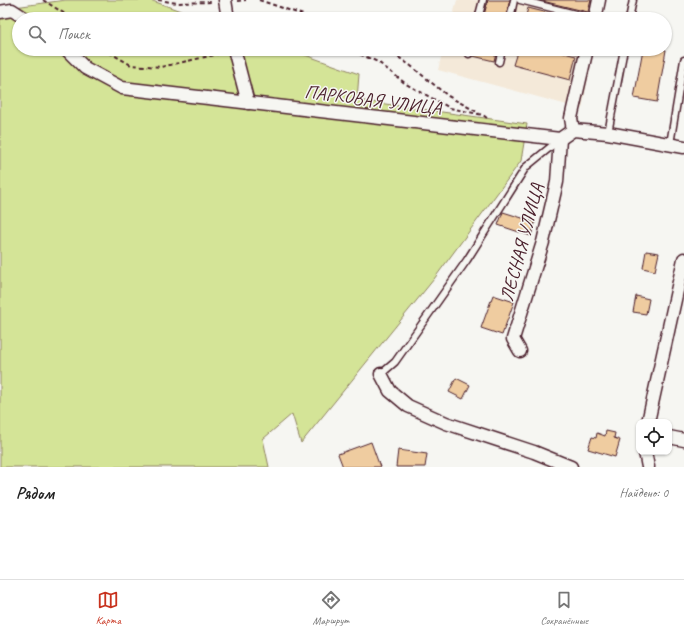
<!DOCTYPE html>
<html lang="ru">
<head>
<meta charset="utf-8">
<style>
  :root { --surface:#fff; --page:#f2f2f2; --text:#222; --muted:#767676; --line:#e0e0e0; --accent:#c8321e }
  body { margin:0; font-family:Caveat,sans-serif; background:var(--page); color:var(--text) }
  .controls { position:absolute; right:12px; bottom:12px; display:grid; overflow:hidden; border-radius:8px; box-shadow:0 1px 3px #0004 }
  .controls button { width:36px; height:36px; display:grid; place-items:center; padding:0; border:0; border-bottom:1px solid var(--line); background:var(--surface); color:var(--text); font:20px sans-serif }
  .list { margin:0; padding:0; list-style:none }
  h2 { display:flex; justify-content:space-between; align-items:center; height:52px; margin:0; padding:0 16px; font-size:17px }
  h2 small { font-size:13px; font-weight:400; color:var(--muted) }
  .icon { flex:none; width:22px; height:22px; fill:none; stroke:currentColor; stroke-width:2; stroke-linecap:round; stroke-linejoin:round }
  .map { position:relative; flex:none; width:684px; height:467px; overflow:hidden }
  .search { position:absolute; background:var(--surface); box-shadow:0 1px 3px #0004; left:12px; right:12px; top:12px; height:44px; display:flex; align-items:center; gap:10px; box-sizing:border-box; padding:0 14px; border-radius:22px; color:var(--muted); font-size:15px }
  .sheet { height:112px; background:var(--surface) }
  nav { display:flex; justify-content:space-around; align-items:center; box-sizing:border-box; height:56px; border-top:1px solid var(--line); background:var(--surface); font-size:11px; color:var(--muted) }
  nav a { display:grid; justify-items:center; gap:2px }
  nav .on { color:var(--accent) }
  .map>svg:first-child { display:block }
</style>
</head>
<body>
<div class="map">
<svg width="684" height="467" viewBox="0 0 684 467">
  <rect width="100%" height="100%" fill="#f6f6f2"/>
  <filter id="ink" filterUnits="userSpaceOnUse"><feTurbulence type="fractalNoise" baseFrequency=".025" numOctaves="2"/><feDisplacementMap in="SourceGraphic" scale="8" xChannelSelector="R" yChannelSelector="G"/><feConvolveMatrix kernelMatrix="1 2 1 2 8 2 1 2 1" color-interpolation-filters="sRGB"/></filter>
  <g filter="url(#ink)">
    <g fill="#f4e9d9">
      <polygon points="457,0 604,0 600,19 452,19"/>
      <polygon points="443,49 594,49 582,109 438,70"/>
    </g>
    <polygon fill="#d4e497" stroke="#8f8261" points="66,0 150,0 203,19 19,19 19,49 288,49 359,74 357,100 527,124 521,161 434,279 301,443 292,414 263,439 269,467 0,467 0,9"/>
    <g fill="#efcca0" stroke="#4a1f2b">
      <polygon points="488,0 510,0 505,19 483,19"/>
      <polygon points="538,0 591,0 588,12"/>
      <polygon points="528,8 572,19 525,19"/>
      <polygon points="475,49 497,49 494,61 473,56"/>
      <polygon points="518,49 548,49 576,56 570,80 513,65"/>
      <polygon points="643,49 661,49 666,50 657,102 634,98"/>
      <polygon points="503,212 535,222 531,236 498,225"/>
      <polygon points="646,251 659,253 655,271 643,268"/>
      <polygon points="493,295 514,302 502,335 481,328"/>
      <polygon points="636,296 649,299 646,314 633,312"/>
      <polygon points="456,378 470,385 463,399 449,392"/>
      <polygon points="606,431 615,433 614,438 620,440 615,457 588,449 592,437 596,438 597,433 605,436"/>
      <polygon points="371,442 380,467 343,467 338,454"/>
      <polygon points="398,450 427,454 425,467 396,467"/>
    </g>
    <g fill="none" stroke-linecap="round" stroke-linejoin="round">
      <g stroke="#4a1f2b" stroke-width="9">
        <g id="lane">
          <polyline points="520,0 595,19"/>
          <polyline points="478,19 483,0"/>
          <polyline points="510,19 514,0"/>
          <polyline points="629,19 633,0"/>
          <polyline points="574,49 586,52"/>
          <polyline points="469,54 470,49"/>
          <polyline points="499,62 502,49"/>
          <polyline points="608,133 624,49"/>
          <polyline points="670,144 684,60"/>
          <polyline points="381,374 395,362 467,260 526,167 559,140"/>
        </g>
      </g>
      <g stroke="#4a1f2b" stroke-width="15">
        <g id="street">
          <polyline points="225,0 228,19"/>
          <polyline points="0,12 12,10 26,19"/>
          <polyline points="595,19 599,0"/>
          <polyline points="66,49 85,68 122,88 560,139 573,130 608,133 684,147"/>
          <polyline points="234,49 248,103"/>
          <polyline points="573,130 571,118 587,49"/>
          <polyline points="520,351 513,339 543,242 557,182 560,139"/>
          <polyline points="381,374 390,391 408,406 446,423 534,452 571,467"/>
          <polyline points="648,422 684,259"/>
          <polyline points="669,437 684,440"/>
          <polyline points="645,452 648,467"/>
        </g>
      </g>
      <g stroke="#4a1f2b" stroke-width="2" stroke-dasharray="4 3" stroke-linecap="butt">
        <polyline points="43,0 73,19"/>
        <polyline points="158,0 177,3 213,2"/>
        <polyline points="259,0 315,19"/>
        <polyline points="237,1 246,0"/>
        <polyline points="103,49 131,65 161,67 223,53"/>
        <polyline points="347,49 350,50 378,62 406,84 450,108 483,115 487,118"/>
        <polyline points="387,49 411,66 448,96 479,113"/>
      </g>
      <use href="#lane" stroke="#f6f6f2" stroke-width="6"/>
      <use href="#street" stroke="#f6f6f2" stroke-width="12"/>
    </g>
  </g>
  <g text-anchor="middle" stroke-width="3" stroke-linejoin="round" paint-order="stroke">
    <g font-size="19" fill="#4a1f2b" stroke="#f6f6f2">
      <text transform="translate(373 99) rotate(7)" y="7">ПАРКОВАЯ УЛИЦА</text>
      <text transform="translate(521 242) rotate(-75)" y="7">ЛЕСНАЯ УЛИЦА</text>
    </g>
  </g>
</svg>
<div class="controls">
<button><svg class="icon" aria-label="locate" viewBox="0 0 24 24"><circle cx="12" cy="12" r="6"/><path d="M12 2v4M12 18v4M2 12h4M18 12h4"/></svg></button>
</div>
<div class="search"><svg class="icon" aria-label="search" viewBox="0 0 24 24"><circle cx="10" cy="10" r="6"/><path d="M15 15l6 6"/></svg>Поиск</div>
</div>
<section class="sheet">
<h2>Рядом<small>Найдено: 0</small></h2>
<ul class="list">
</ul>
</section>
<nav>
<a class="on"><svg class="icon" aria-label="map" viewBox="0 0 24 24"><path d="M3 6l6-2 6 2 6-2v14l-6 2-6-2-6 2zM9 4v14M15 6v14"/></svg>Карта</a>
<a><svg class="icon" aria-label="directions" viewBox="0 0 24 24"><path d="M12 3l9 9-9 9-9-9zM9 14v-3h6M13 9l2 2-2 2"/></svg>Маршрут</a>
<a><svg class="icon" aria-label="saved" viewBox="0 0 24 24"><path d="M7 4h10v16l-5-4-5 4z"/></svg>Сохранённые</a>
</nav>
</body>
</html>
